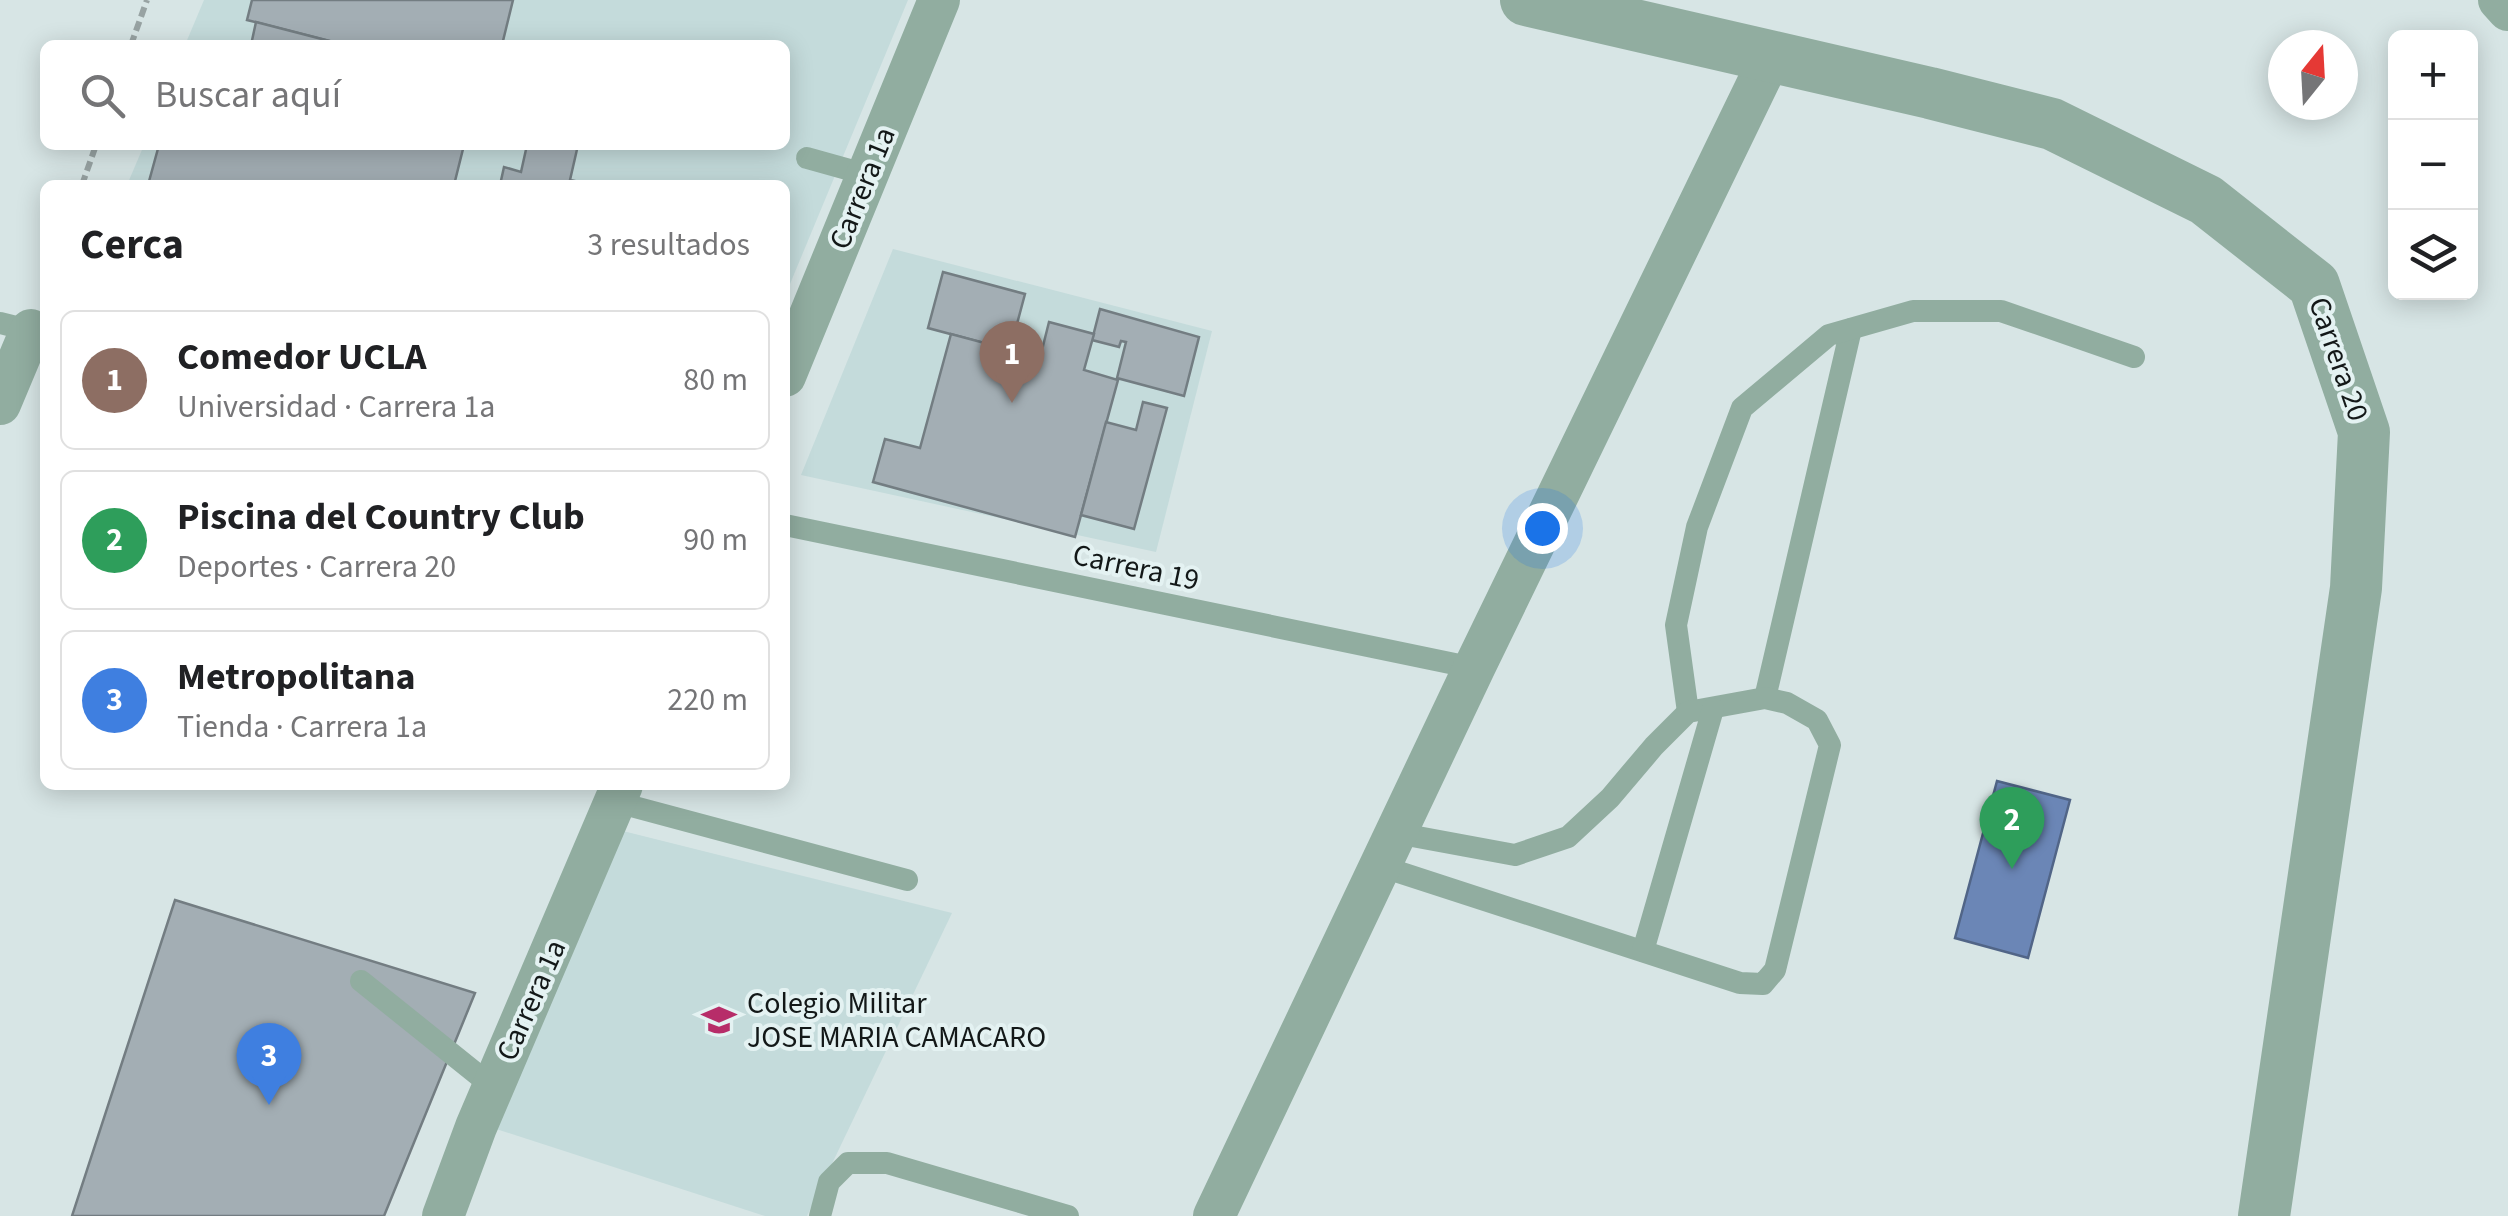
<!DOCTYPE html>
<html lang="es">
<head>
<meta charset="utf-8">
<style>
  :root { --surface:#fff; --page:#f2f2f2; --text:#202124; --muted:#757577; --line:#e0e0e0; --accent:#b72d69 }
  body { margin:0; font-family:"Source Sans 3",sans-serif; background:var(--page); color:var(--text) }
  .controls { position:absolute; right:30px; top:30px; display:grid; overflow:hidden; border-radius:15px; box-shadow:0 5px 25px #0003 }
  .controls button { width:90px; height:90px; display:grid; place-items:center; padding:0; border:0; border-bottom:2px solid var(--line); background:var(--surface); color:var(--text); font:50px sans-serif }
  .compass { position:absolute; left:2268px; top:30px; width:90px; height:90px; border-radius:50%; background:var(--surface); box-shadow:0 5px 25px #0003; rotate:18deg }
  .you { position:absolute; left:1542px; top:528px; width:35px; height:35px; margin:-25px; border:8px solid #fff; border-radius:50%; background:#1a73e8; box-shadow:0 0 0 15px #1a73e833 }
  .badge { display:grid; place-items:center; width:65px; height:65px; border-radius:50%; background:var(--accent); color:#fff; font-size:32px; font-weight:700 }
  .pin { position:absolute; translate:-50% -82px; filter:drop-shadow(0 2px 5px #0008) }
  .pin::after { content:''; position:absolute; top:52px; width:35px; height:30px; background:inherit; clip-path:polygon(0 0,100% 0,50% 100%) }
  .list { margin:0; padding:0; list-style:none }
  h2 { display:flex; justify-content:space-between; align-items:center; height:130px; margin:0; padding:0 40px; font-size:42px }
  h2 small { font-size:32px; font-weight:400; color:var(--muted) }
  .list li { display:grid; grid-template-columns:65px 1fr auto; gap:30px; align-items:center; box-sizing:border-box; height:140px; margin:0 20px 20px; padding:0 20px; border:2px solid var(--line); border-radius:15px }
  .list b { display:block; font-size:38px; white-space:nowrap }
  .list p { margin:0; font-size:32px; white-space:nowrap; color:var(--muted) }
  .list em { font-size:32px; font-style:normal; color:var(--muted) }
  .icon { flex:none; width:55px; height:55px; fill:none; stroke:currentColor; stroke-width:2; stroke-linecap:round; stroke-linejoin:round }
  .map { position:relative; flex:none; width:2508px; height:1216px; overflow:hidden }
  .search { position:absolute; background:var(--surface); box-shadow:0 5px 25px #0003; left:40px; top:40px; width:750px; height:110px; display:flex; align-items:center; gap:25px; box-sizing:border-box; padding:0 35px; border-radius:15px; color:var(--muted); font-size:38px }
  .panel { position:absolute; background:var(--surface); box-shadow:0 5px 25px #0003; left:40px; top:180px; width:750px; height:610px; border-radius:15px }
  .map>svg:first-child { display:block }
</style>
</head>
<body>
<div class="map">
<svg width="2508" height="1216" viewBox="0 0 2508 1216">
  <rect width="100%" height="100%" fill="#d7e5e5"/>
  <g fill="#c4dbdb">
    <polygon points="204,0 908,0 785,296 785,185 127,185 144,145 785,145 785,45 185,45"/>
    <polygon points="893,249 1212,331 1156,552 801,475"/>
    <polygon points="619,830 952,913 807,1216 765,1216 490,1127"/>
  </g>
  <polygon fill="#6b86b6" stroke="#516587" stroke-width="2.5" points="1997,781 2070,800 2028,958 1955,938"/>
  <g fill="#a3aeb4" stroke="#737d82" stroke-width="2.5">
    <polygon points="252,0 513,0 502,45 345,45 247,20"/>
    <polygon points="256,22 345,45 251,45"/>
    <polygon points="159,145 464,145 454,185 148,185"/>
    <polygon points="527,145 578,145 570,180 593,185 500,185 504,167 521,172"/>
    <polygon points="943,272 1025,294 1010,350 928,328"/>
    <polygon points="1100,309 1199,337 1184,396 1117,378 1126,342 1121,341 1119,347 1092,340"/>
    <polygon points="1049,322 1094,334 1084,370 1118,380 1075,537 873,482 885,439 920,448 951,334 1040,358"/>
    <polygon points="1143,402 1167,408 1134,529 1081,515 1106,422 1136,430"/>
    <polygon points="175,900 475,993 384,1216 72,1216"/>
  </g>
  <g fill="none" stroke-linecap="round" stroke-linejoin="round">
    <g stroke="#98a3a3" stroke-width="6" stroke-dasharray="10 5" stroke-linecap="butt">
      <polyline points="131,45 147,0"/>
      <polyline points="82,185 96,145"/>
    </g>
    <g stroke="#91ada0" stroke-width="22">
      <polyline points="807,158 868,175"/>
      <polyline points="0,323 40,333"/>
      <polyline points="785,525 1474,668"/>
      <polyline points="1765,698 1851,329"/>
      <polyline points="1688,712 1676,625 1697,527 1742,408 1829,335 1913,311 2001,311 2134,357"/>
      <polyline points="616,802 907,880"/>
      <polyline points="1380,866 1740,983 1763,984 1775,970 1830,745 1817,720 1787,703 1765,698 1688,712 1654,746 1610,798 1568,837 1515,855 1396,833"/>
      <polyline points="1643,951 1713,709"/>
      <polyline points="361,981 493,1087"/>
      <polyline points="820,1216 829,1182 848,1163 887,1163 1068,1216"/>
    </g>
    <g stroke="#91ada0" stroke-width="42">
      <polyline points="2499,0 2508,10"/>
      <polyline points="785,376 939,0"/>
      <polyline points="0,404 31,330"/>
      <polyline points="443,1216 476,1127 622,785"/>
      <polyline points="1214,1216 1474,668 1771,56"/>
    </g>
    <polyline stroke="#91ada0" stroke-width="52" points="1526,0 1930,93 2052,124 2206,200 2314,285 2364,432 2356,588 2264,1216"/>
  </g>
  <defs>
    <g id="school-bare" transform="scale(2.7)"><path d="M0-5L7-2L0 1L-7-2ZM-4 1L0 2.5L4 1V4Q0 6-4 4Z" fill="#b72d69" stroke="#e4f2f2" stroke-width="2.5" paint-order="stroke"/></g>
  </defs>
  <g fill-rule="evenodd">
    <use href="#school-bare" x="719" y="1020"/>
  </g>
  <g text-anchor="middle" stroke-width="8" stroke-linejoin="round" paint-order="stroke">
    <g font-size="30" fill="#131818" stroke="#e4f2f2">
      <text transform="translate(862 188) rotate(-68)" y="10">Carrera 1a</text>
      <text transform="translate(2339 359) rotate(71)" y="10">Carrera 20</text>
      <text transform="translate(1136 567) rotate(12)" y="10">Carrera 19</text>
      <text transform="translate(531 1000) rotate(-66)" y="10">Carrera 1a</text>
    </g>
    <g font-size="30" fill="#131818" stroke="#e4f2f2" text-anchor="start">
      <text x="747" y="1013">Colegio Militar<tspan x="747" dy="34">JOSE MARIA CAMACARO</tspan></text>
    </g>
  </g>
</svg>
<div class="controls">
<button>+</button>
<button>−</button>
<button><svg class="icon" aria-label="layers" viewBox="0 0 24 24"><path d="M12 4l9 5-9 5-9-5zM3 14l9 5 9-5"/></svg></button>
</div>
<svg class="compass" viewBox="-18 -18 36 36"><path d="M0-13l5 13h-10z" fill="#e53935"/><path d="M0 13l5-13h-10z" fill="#757577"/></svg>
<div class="you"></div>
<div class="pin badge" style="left:1012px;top:403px;background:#8d6e63">1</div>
<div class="pin badge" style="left:2012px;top:869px;background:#2e9e5b">2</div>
<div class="pin badge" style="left:269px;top:1105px;background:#3f7fe0">3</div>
<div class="search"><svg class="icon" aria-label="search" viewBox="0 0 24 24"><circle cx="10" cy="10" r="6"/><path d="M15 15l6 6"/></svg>Buscar aquí</div>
<section class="panel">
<h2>Cerca<small>3 resultados</small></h2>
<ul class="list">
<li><span class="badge" style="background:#8d6e63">1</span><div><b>Comedor UCLA</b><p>Universidad · Carrera 1a</p></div><em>80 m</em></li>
<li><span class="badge" style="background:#2e9e5b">2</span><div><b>Piscina del Country Club</b><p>Deportes · Carrera 20</p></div><em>90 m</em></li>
<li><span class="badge" style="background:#3f7fe0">3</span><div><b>Metropolitana</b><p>Tienda · Carrera 1a</p></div><em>220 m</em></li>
</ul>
</section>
</div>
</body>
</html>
